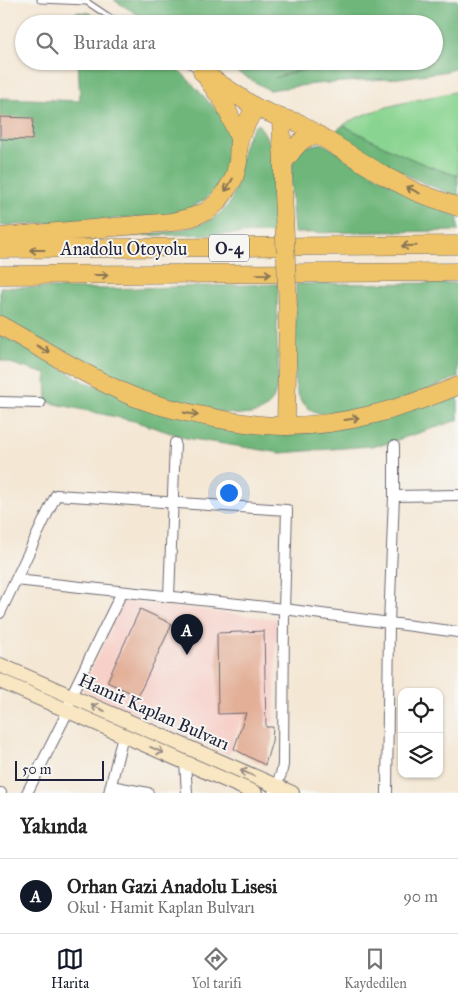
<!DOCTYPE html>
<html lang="tr">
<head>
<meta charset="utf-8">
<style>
  :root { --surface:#fff; --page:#f6f6f6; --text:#222; --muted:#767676; --line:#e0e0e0; --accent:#111827 }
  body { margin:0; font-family:"IM FELL Great Primer",serif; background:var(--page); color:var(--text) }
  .controls { position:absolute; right:15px; bottom:15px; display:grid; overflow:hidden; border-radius:10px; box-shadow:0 1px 4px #0004 }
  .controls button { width:45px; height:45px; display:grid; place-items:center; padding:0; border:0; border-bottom:1px solid var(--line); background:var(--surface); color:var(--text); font:25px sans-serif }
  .scale { position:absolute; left:15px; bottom:12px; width:89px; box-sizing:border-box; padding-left:5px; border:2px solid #22223b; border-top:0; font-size:14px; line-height:18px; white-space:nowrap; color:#22223b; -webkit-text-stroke:4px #f6f6f2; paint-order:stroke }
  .you { position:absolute; left:228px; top:492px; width:18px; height:18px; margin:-12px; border:4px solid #fff; border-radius:50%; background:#1a73e8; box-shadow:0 0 0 8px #1a73e833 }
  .badge { display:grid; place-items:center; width:32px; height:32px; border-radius:50%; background:var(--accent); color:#fff; font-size:16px; font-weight:700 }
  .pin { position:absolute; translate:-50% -41px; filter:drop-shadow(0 1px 2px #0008) }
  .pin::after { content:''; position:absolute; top:26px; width:18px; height:15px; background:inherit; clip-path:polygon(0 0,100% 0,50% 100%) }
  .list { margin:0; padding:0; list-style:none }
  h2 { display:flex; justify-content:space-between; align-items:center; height:65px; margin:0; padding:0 20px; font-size:21px }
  h2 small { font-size:16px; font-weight:400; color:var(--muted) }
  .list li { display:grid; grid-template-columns:32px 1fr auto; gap:15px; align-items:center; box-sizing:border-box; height:75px; padding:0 20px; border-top:1px solid var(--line) }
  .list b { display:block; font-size:19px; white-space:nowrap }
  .list p { margin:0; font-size:16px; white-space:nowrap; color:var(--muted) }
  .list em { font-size:16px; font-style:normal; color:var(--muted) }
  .icon { flex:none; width:28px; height:28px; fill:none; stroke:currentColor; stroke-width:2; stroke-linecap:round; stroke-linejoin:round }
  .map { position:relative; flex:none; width:458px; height:793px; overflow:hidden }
  .search { position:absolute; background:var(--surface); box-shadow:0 1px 4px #0004; left:15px; right:15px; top:15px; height:55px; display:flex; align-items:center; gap:12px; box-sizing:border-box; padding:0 18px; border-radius:28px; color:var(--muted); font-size:19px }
  .sheet { height:140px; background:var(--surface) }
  nav { display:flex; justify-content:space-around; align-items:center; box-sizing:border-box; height:70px; border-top:1px solid var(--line); background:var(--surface); font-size:14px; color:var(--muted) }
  nav a { display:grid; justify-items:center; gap:2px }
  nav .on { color:var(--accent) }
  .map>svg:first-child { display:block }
</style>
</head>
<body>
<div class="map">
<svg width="458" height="793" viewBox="0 0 458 793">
  <rect width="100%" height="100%" fill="#f6f6f2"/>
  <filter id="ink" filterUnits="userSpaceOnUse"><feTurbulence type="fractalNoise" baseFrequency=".02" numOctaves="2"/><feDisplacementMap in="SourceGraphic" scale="10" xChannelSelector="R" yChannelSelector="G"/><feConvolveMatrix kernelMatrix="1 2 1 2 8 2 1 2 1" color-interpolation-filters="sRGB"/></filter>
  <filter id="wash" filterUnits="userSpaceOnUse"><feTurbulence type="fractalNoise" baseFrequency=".0096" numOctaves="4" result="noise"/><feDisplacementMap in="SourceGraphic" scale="20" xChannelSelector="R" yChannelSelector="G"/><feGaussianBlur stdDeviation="1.12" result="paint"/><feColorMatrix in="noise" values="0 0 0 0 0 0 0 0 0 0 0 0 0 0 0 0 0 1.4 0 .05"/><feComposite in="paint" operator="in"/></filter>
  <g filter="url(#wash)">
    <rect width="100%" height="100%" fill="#f4e7d4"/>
    <polygon fill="#f7d0c9" points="124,601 277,619 274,723 241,720 229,755 82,690"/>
    <path fill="#89d490" stroke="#567b66" d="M 458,91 L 458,176 C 418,164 380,145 343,125 C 377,105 420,100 458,91 Z"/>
    <g fill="#6eb67a" stroke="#486c5a">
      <polygon points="114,0 458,0 458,67 448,71 399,78 315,84 269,90 218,61 329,61 274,78 335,61 434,61 434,24 153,24"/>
      <polygon points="76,12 90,13 105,24 77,24"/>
      <polygon points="78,61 162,61 183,74 221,115 228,132 231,149 228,166 219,186 207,198 189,210 162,216 0,226 0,98 80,101"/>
      <path d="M 257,123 C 282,151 277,197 277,233 L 113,236 C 147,233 206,235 228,205 C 234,196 236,186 238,176 C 241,158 243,137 257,123 Z"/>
      <path d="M 343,125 C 380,145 418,164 458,176 L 458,196 C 413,182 374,158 333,134 Z"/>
      <path d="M 322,143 L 400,189 L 458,217 L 458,231 L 294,233 C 293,215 286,163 299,150 C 304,146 315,145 322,143 Z"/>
      <path d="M 458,283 L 458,377 C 429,390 333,431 307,407 C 299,400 297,393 295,383 L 296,284 Z"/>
      <path d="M 278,284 C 278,301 277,317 277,334 C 277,353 283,390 269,405 C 259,417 240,415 226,413 C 143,403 72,357 0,317 L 0,287 L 105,289 Z"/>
      <polygon points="0,334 87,383 283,431 458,392 458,420 382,445 281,453 186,438 134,421 47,402 46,374 0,360"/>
    </g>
    <g id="blocks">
      <g fill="#e3af97">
        <polygon points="0,117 33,118 32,140 0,139"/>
        <polygon points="140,609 172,624 138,696 107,682"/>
        <polygon points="264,631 266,727 273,727 272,741 265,765 234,749 246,713 218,714 217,633"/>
      </g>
    </g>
  </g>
  <g filter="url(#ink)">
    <use href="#blocks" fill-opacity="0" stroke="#6c6771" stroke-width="1"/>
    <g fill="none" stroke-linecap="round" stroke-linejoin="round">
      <g stroke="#6c6771" stroke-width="7">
        <g id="service">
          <polyline points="40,0 87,2"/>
          <polyline points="87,0 87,2 120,24"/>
          <polyline points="183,61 200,71"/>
        </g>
      </g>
      <g stroke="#6c6771" stroke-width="12">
        <g id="minor">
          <polyline points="0,402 40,403"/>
          <polyline points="394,496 458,495"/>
          <polyline points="16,580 284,609 458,632"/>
          <polyline points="169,597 175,443"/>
          <polyline points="0,613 56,495 287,510 284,609 283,765 281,774 273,793"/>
          <polyline points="185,762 187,793"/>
          <polyline points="111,786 148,793"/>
          <polyline points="0,793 1,793"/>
          <polyline points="27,793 68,711 71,696 122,592"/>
          <polyline points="109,793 123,735"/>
          <polyline points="387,793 389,624 394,496 394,446"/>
        </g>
      </g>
      <g stroke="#6c6771" stroke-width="16">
        <g id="secondary">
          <polyline points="0,665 292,793"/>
          <polyline points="0,681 255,793"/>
        </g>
      </g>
      <g stroke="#6c6771" stroke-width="19">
        <g id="motorway">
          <polyline points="202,72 255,107 281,118 299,123 383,175 416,192 458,207"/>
          <polyline points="208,80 225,104 239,138"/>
          <polyline points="281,118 283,163 283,192"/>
          <path d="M 283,163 C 294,150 301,134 320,136"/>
          <polyline points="0,237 172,222 192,217 207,211 218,202 227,189 234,178 238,162 239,138 255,107"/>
          <polyline points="0,249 458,245"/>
          <polyline points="0,275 458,272"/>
          <path d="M 0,325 C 42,349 83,374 127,394 C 150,404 175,410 199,415 C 227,421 257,426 286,426 C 346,426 403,408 458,386"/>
          <polyline points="286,426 288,308"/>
        </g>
      </g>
      <use href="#service" stroke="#fff" stroke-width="5"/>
      <use href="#minor" stroke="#fff" stroke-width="10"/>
      <use href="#secondary" stroke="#f9e7c3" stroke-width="14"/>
      <use href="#motorway" stroke="#efc469" stroke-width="18"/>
      <g stroke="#6c6771" stroke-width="19" stroke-linecap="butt">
        <polyline id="motorway-bridge" points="283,192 288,308"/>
      </g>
      <use href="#motorway-bridge" stroke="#efc469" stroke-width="18"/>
    </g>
    <defs><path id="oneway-shaft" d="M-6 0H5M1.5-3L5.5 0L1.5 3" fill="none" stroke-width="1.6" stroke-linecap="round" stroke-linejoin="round" transform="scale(1.25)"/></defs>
    <g stroke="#887352">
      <use href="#oneway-shaft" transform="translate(229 185) rotate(121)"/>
      <use href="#oneway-shaft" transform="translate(413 190) rotate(-154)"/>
      <use href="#oneway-shaft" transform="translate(409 246) rotate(179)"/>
      <use href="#oneway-shaft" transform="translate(37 250) rotate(-180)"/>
      <use href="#oneway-shaft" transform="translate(264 274) rotate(-1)"/>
      <use href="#oneway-shaft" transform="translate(101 275)"/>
      <use href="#oneway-shaft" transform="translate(43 349) rotate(29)"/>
      <use href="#oneway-shaft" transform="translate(191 414) rotate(12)"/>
      <use href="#oneway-shaft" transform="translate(352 419) rotate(-8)"/>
    </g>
    <g stroke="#988e86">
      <use href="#oneway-shaft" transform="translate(98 708) rotate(-156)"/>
      <use href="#oneway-shaft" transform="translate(157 750) rotate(24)"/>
      <use href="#oneway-shaft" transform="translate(247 773) rotate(-156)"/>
    </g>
  </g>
  <g text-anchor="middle" stroke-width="4" stroke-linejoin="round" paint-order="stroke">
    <rect fill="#f6f6f2" stroke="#626272" stroke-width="1" x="209" y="234.5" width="40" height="27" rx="4"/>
    <g font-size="16" font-weight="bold" fill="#22223b">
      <text x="229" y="254">O-4</text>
    </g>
    <g font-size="18" fill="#22223b" stroke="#f6f6f2">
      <text x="124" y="255">Anadolu Otoyolu</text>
      <text transform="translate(154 712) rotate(24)" y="6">Hamit Kaplan Bulvarı</text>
    </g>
  </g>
</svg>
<div class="controls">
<button><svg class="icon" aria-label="locate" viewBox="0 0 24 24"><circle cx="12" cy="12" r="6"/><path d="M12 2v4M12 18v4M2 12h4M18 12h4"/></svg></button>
<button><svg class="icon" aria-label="layers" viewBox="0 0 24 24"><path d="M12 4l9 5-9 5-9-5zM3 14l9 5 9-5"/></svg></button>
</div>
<div class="scale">50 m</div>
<div class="you"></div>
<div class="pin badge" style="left:187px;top:655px">A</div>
<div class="search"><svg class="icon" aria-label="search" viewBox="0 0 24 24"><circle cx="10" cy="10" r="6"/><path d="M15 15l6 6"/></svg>Burada ara</div>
</div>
<section class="sheet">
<h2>Yakında<small></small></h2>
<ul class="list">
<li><span class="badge">A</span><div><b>Orhan Gazi Anadolu Lisesi</b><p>Okul · Hamit Kaplan Bulvarı</p></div><em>90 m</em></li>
</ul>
</section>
<nav>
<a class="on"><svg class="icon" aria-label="map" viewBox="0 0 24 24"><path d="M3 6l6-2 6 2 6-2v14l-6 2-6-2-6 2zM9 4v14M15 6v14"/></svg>Harita</a>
<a><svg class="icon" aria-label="directions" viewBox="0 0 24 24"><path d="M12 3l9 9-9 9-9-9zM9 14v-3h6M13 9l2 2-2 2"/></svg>Yol tarifi</a>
<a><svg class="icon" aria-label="saved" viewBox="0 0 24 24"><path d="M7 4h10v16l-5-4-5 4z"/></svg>Kaydedilen</a>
</nav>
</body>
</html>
